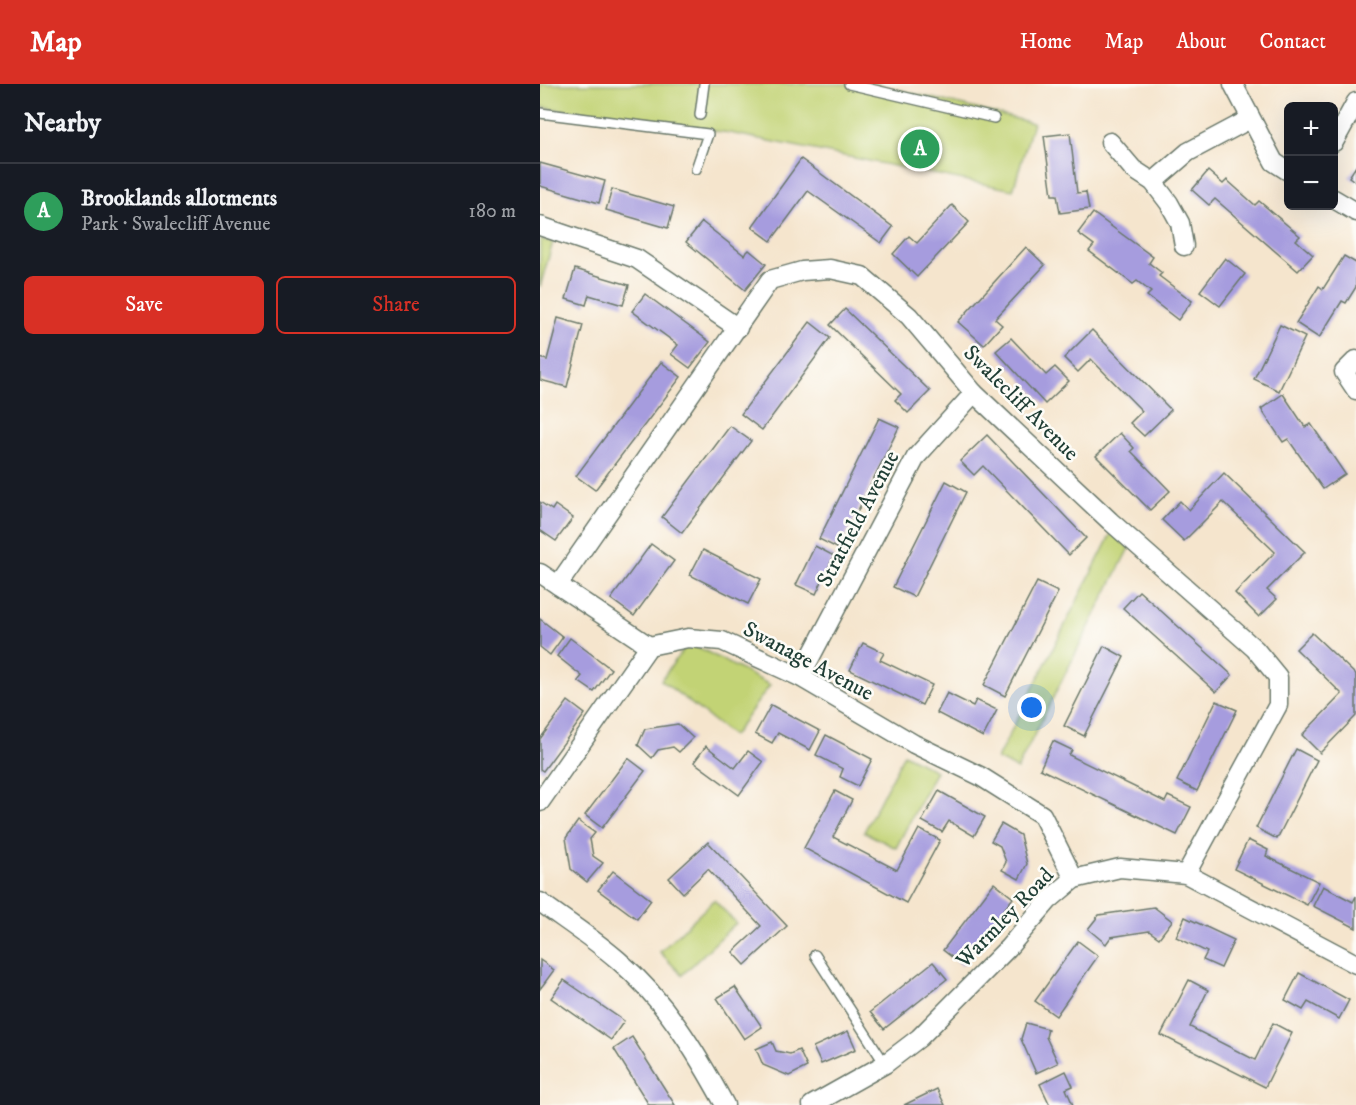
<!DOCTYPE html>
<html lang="en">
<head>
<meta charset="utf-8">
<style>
  :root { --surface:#171b24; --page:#242831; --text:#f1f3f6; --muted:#9ea1a6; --line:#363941; --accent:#d93025 }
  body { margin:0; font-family:"IM FELL DW Pica",serif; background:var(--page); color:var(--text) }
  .controls { position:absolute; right:18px; top:18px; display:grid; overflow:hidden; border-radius:9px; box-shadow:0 6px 24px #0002 }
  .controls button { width:54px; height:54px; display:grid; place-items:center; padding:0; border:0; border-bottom:2px solid var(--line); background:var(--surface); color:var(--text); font:30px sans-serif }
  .you { position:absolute; left:492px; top:624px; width:21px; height:21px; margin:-15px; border:4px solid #fff; border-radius:50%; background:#1a73e8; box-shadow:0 0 0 9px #1a73e833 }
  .badge { display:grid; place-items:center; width:39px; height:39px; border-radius:50%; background:var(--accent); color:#fff; font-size:20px; font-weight:700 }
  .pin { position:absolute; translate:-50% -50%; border:3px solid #fff; box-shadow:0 2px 6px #0006 }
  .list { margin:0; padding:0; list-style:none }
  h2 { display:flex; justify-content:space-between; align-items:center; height:78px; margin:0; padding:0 24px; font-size:26px }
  h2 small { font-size:20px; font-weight:400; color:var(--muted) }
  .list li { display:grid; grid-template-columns:39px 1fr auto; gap:18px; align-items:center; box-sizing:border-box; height:96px; padding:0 24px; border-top:2px solid var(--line) }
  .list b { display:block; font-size:22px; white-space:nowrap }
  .list p { margin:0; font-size:20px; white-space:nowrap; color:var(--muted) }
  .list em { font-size:20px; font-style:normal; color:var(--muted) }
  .actions { display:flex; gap:12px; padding:18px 24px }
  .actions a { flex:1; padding:14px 0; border:2px solid var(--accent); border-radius:9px; text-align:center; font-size:21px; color:var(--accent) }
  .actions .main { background:var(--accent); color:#fff }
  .map { position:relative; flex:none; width:816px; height:1021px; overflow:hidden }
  header { display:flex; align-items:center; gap:36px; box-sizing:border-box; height:84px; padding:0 30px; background:var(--accent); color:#fff }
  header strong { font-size:28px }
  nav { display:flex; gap:33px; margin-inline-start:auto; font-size:21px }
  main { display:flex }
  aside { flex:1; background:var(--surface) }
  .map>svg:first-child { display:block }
</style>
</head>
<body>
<header>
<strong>Map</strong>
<nav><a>Home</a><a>Map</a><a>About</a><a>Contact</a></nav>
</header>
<main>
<aside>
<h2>Nearby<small></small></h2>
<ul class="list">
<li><span class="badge" style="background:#2e9e5b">A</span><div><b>Brooklands allotments</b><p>Park · Swalecliff Avenue</p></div><em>180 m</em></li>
</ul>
<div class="actions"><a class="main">Save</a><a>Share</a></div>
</aside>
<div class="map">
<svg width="816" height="1021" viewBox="0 0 816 1021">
  <rect width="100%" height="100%" fill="#fdfcf7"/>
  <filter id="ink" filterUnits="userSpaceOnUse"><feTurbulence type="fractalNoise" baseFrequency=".0167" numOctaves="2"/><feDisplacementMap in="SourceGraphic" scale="12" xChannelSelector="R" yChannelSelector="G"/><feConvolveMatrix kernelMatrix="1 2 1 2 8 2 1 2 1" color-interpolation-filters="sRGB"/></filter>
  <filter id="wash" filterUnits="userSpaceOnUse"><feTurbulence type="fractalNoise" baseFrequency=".008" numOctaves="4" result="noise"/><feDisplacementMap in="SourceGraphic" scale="24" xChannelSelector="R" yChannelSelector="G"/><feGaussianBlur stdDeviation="1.35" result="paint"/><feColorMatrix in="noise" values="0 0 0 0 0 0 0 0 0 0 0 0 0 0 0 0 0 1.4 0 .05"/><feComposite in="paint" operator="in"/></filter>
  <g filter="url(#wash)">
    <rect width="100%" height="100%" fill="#f5e5cd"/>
    <g fill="#c2d375" stroke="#708854" stroke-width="1.5">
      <polygon points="0,0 335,0 493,39 473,106 190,49 0,23"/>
      <polygon points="0,155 13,158 0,203"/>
      <polygon points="572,448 589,464 477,685 457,675"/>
      <polygon points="154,561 230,601 193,652 121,596 146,562"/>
      <polygon points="364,670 396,687 356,764 324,748"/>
      <polygon points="174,816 196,839 142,891 120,868"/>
    </g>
    <g id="blocks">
      <g fill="#a69cde">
        <polygon points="530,49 537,109 546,108 549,125 520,129 517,111 512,111 504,52"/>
        <polygon points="261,75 353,143 341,159 268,107 231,157 212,143"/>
        <polygon points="0,79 65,97 59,119 0,102"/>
        <polygon points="816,82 816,98 809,93"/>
        <polygon points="668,87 683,100 687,96 715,121 719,117 760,152 756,156 773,171 758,187 675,115 669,121 652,106"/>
        <polygon points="72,105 134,123 128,144 66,126"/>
        <polygon points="412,121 429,138 377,193 353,170 369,152 377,159"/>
        <polygon points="553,129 613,173 609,179 622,189 619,192 652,217 638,236 607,212 611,208 597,197 593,200 549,167 554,161 538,149"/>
        <polygon points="162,138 204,171 209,166 226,180 205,206 146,158"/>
        <polygon points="486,163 505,181 455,235 462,241 444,261 418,238"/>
        <polygon points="804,172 816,179 816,203 806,219 802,217 779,254 756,239 779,202 783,205"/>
        <polygon points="685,174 705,190 680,222 660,207"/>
        <polygon points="35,185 89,201 83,221 49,211 46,221 26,215"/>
        <polygon points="105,210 170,258 150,284 131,270 138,261 92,227"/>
        <polygon points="305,225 390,307 368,329 355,316 361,310 290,241"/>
        <polygon points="18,234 43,241 27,303 0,296 0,274 7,276"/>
        <polygon points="270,238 290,254 222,346 201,330"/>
        <polygon points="740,241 765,253 739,307 714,295"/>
        <polygon points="552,246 631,326 604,352 590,339 602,327 551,275 538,288 524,274"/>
        <polygon points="471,254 506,291 515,283 529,297 505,320 456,267"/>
        <polygon points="121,278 141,293 55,406 36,392"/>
        <polygon points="743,310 765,343 771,340 805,390 783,405 748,355 743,358 721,325"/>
        <polygon points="339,334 359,343 299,465 279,455"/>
        <polygon points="190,342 211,357 142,449 122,433"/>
        <polygon points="580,349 594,364 591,367 630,407 610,426 556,372"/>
        <polygon points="447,351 546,454 529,471 443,382 434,391 420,377"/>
        <polygon points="684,389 765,468 727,506 737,515 719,533 695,509 735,468 683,418 644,457 622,436 640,417 649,426"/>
        <polygon points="406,397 426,408 374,513 353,503"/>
        <polygon points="0,418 12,426 15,421 33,434 16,457 0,446"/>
        <polygon points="111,460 134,477 94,532 71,515"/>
        <polygon points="275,462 294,472 276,510 256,501"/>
        <polygon points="163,466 221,495 208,520 150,491"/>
        <polygon points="497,498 518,508 465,612 444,601"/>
        <polygon points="599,507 692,591 676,608 583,524"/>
        <polygon points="0,535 23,553 10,571 0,563"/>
        <polygon points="772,549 816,591 816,632 780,669 762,651 802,610 756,565"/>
        <polygon points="30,554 71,585 54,608 38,597 42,592 17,572"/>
        <polygon points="323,559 344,569 340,576 392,601 382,621 310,586"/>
        <polygon points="564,562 584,573 544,652 524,642"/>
        <polygon points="407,609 433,622 436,616 457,626 443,653 397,629"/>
        <polygon points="28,617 45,630 3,687 0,685 0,655"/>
        <polygon points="676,617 697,626 657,707 637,697"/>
        <polygon points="231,621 280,647 270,666 238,649 232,659 215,650"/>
        <polygon points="138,640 153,654 139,668 133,663 118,666 112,674 98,661 105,645"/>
        <polygon points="286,651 332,675 318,702 300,693 303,685 276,671"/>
        <polygon points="513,657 532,666 529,671 625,718 628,712 651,723 637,751 500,685"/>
        <polygon points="166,662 195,684 208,667 223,678 199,711 154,678"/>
        <polygon points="756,665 777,676 737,755 716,744"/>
        <polygon points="88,674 105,687 62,744 45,731"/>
        <polygon points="295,707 312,716 293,753 357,786 379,745 400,756 366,819 264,764"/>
        <polygon points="399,707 445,733 434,752 409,737 402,748 382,737"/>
        <polygon points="38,737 55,749 50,755 53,772 63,779 47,798 31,785 26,754"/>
        <polygon points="461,740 480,751 487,780 479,795 462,786 466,778 460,762 451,757"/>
        <polygon points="708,756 728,766 726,772 779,798 767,821 694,785"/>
        <polygon points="168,758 247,842 205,881 193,868 221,842 168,785 143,809 129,794"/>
        <polygon points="73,787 111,816 97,835 58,806"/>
        <polygon points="454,799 473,814 422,881 403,866"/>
        <polygon points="783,802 813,818 816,812 816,844 773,822"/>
        <polygon points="614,823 632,837 619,854 609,847 571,853 566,860 548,845 559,831"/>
        <polygon points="645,833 694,856 681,884 663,876 667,868 636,853"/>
        <polygon points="538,857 558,872 516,932 495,917"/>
        <polygon points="0,876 14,886 0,905"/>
        <polygon points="393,878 407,895 344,945 330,928"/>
        <polygon points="759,889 809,916 799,935 768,918 763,926 745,916"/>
        <polygon points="24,896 84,937 71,956 11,914"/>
        <polygon points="649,896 668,906 650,943 715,976 733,939 752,949 725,1003 621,951"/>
        <polygon points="195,903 222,943 204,955 177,914"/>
        <polygon points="486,939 508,945 506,953 518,979 496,989 481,955"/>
        <polygon points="308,947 316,965 281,980 273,963"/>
        <polygon points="92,953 135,1021 109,1021 74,965"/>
        <polygon points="232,958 236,967 250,970 259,966 267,983 249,992 223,981 216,965"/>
        <polygon points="526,987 533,1002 526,1005 533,1021 510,1021 500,1000"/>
        <polygon points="397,1005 405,1021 364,1021"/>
      </g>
    </g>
  </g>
  <g filter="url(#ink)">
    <use href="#blocks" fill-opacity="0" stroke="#6a786a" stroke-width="1.5"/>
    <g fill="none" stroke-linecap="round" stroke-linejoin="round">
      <g stroke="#6a786a" stroke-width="12">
        <g id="service">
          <polyline points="309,0 454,34"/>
          <polyline points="0,29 168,50 156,85"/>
          <polyline points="160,31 164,0"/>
          <polyline points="275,871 345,980"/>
        </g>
      </g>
      <g stroke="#6a786a" stroke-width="21">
        <g id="minor">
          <polyline points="693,0 734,78 748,87"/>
          <polyline points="570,58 593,85 613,98 629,119 640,139 644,162"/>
          <polyline points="794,58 816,18"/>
          <polyline points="613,98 648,68 710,35"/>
          <polyline points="794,115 816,128"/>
          <polyline points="0,142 97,175 198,244"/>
          <polyline points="816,276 804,288 816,306"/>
          <polyline points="0,489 109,562"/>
          <polyline points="18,501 230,196 262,187 290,185 322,192 369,232 434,309 570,437 715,565 738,593 738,621 646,790"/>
          <polyline points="260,593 376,373 434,309"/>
          <polyline points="0,718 109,562 148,554 182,557 260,593 374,660 440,692 502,731 534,795"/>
          <path d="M 0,818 C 26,837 54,855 78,876 C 125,916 156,968 185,1021"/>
          <polyline points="272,1021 345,980 379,954 468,864 509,816 534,795 580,784 646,790 816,880"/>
        </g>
      </g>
      <use href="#service" stroke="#fff" stroke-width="9"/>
      <use href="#minor" stroke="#fff" stroke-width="18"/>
    </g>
  </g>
  <g text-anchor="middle" stroke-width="5" stroke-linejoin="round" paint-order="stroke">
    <g font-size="22" fill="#1f3d34" stroke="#fdfcf7">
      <text transform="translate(482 318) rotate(45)" y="8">Swalecliff Avenue</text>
      <text transform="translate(317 434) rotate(-62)" y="8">Stratfield Avenue</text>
      <text transform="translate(269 576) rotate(28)" y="8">Swanage Avenue</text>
      <text transform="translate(464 833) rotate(-46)" y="8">Warmley Road</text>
    </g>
  </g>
</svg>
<div class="controls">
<button>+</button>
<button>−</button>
</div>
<div class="you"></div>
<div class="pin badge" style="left:380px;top:65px;background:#2e9e5b">A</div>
</div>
</main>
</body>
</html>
